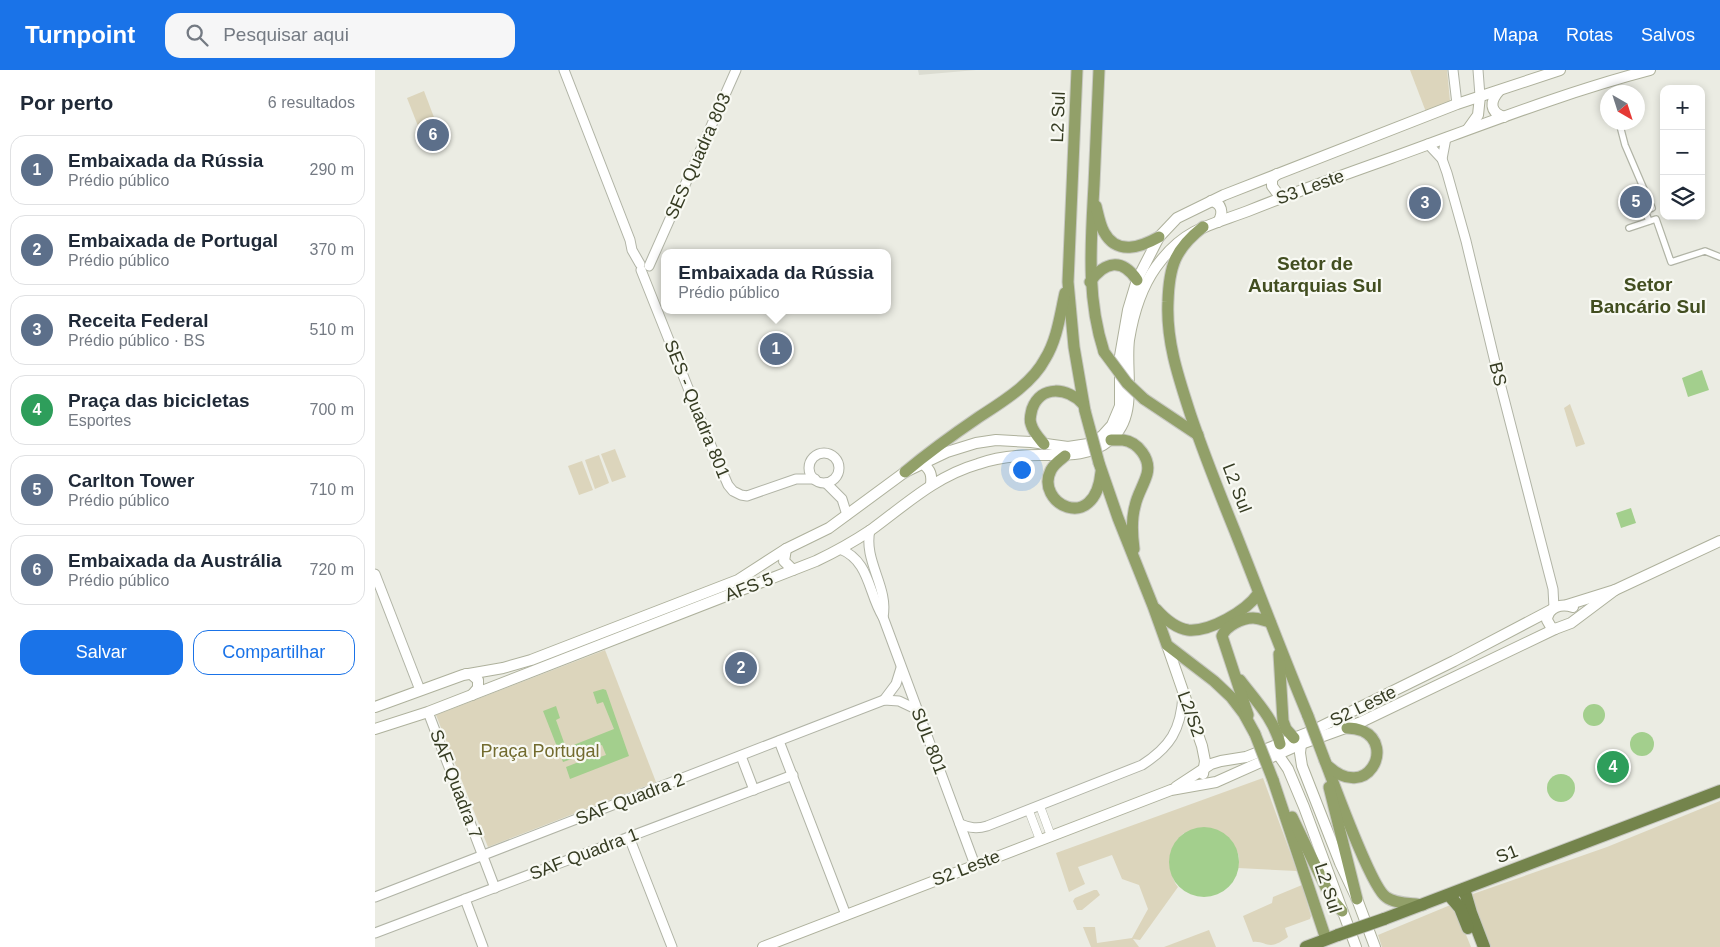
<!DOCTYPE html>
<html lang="pt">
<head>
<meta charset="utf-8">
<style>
  :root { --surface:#fff; --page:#f6f6f7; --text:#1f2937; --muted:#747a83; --line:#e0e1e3; --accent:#1a73e8 }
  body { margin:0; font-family:Helvetica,sans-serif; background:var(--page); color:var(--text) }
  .controls { position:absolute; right:15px; top:15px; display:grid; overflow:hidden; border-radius:10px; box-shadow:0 2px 8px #0003 }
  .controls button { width:45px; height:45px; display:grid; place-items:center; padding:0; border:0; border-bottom:1px solid var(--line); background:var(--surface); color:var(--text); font:25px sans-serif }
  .compass { position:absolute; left:1225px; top:15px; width:45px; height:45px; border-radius:50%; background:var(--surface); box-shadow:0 2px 8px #0003; rotate:141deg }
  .you { position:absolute; left:646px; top:399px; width:18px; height:18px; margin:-12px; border:4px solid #fff; border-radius:50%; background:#1a73e8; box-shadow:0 0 0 8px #1a73e833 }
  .badge { display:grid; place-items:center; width:32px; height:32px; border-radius:50%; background:var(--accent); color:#fff; font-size:16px; font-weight:700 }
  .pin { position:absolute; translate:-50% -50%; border:2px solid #fff; box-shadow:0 1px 5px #0006 }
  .popup { position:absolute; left:286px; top:179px; width:230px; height:65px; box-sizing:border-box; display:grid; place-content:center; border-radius:10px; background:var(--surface); filter:drop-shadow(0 1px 4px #0005); font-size:16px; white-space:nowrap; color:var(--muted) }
  .popup b { font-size:19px; color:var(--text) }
  .popup::after { content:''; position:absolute; left:50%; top:100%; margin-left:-10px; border:10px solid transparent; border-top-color:var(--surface) }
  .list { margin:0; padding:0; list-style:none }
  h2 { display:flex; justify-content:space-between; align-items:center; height:65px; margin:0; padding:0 20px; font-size:21px }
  h2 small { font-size:16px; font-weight:400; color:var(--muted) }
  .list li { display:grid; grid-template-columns:32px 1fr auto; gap:15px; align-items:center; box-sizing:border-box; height:70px; margin:0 10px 10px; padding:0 10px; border:1px solid var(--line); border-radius:15px }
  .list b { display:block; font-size:19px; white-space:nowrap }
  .list p { margin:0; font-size:16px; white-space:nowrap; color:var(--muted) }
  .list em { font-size:16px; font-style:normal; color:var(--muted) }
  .actions { display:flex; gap:10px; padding:15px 20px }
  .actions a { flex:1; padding:11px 0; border:1px solid var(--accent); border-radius:15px; text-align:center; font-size:18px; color:var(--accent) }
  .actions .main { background:var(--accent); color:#fff }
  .icon { flex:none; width:28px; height:28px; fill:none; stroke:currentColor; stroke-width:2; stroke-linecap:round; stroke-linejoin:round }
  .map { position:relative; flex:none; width:1345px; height:877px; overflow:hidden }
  header { display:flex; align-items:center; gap:30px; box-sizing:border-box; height:70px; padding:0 25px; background:var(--accent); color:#fff }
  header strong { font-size:24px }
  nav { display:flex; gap:28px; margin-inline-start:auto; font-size:18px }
  .search { width:350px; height:45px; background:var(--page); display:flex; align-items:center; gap:12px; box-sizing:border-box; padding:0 18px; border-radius:15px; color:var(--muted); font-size:19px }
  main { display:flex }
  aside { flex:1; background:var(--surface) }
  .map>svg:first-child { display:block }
</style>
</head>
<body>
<header>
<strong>Turnpoint</strong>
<div class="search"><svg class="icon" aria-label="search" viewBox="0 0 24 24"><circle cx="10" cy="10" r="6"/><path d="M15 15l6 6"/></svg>Pesquisar aqui</div>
<nav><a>Mapa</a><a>Rotas</a><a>Salvos</a></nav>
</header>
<main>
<aside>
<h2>Por perto<small>6 resultados</small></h2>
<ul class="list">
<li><span class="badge" style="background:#5c6f8a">1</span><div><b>Embaixada da Rússia</b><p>Prédio público</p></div><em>290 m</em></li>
<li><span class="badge" style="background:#5c6f8a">2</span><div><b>Embaixada de Portugal</b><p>Prédio público</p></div><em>370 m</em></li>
<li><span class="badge" style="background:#5c6f8a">3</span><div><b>Receita Federal</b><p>Prédio público · BS</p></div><em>510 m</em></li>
<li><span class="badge" style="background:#2e9e5b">4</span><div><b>Praça das bicicletas</b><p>Esportes</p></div><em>700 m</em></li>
<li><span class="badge" style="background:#5c6f8a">5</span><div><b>Carlton Tower</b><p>Prédio público</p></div><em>710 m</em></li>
<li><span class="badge" style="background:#5c6f8a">6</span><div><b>Embaixada da Austrália</b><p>Prédio público</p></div><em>720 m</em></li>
</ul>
<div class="actions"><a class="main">Salvar</a><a>Compartilhar</a></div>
</aside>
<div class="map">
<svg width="1345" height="877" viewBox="0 0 1345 877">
  <rect width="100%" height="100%" fill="#ebece3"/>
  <polygon fill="#dbdcd1" points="543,0 601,0 544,5"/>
  <g fill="#dcd5bc">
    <polygon points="1035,0 1072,0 1075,31 1051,42"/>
    <polygon points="49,21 60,50 43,56 32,28"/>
    <polygon points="1195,334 1210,374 1201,377 1189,338"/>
    <polygon points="240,379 251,407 237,412 226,384"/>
    <polygon points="224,385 234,413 220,419 210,390"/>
    <polygon points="207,391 218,420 204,425 193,396"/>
    <polygon points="230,580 281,712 113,777 61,645"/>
    <path d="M 888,708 L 922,801 L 863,798 L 864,786 L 858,773 L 809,763 C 798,776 794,781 796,799 C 798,806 798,811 803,817 L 765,870 L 758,869 L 764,877 L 716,877 L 708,857 L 720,857 L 722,873 L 757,868 L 773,839 L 764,815 L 747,809 L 737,785 L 703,797 L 710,814 L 694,822 L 681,783 Z"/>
    <polygon points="1345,731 1345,877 1112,877 1095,825 1232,777"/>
    <path d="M 927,815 L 936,846 L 935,849 L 910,858 L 913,867 C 909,870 901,875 896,875 C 890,875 886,871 878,872 L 868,846 L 897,833 L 898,827 Z"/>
    <polygon points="719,820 722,820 725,825 707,840 702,840 698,831 700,828"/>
    <polygon points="1073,836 1077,836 1087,855 1096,877 1007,877 1003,865"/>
    <polygon points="834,860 841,877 789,877"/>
  </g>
  <g fill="#a3cf8d">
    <polygon points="1327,300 1334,320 1313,327 1307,308"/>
    <polygon points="1256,438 1261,453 1246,458 1241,443"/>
    <polygon points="228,619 231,620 254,686 195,709 191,697 219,686 222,688 231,685 227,675 218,678 219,681 217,682 188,692 168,641 181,636 185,648 181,650 191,678 239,659 228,632 222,634 218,622"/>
    <circle cx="1219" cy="645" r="11"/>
    <circle cx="1267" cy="674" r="12"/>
    <circle cx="1186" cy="718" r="14"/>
    <circle cx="829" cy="792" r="35"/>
  </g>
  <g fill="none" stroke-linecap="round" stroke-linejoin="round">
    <g stroke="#b1b4a6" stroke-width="8">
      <g id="pedestrian">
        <polyline points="1244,52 1250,75 1277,138 1270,141 1274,151"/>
        <polyline points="1254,158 1281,149 1296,192 1330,181 1345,187"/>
      </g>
    </g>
    <g stroke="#b1b4a6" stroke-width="9">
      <g id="minor">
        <polyline points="665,736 676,766"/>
        <polyline points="654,741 665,770"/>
      </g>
    </g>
    <g stroke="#b1b4a6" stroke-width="11">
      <g id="tertiary">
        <polyline points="189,0 255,170 257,180 265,194"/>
        <polyline points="1078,0 1082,34"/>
        <polyline points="1103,0 1105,26"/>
        <polyline points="1053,74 1067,89 1072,103 1091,171 1125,313 1178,519 1179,538"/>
        <polyline points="1067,89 1071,68"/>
        <polyline points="274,196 361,0"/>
        <polyline points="266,200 337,378 353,415 358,421 366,425 372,426 421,409 440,409"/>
        <circle cx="449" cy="398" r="15"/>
        <polyline points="451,413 467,429 472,445"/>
        <path d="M 495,460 C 488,491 514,517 508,547"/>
        <path d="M 465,479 C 495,491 493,523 508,547 L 600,795"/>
        <polyline points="0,504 45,620"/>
        <polyline points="509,630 521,614 526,598"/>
        <polyline points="53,642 120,818"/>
        <polyline points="404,671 471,845"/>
        <polyline points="366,686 379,720"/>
        <path d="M 585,754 C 595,758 602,759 612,756 L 767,695 C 795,677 806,660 808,625"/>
        <polyline points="254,767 297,877"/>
        <polyline points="0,827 509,630 524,631 543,640"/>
        <polyline points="90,829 108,877"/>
        <polyline points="0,863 418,705"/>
      </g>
    </g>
    <g stroke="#aeb19c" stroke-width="12">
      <g id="secondary">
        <path d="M 1124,21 C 1115,31 1114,42 1129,47"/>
        <polyline points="1093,59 1103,45 1105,26"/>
        <polyline points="902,104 897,109 897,116 903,124 908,127"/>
        <path d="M 836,131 C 847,133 849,143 843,152"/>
        <path d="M 547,393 C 556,400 557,405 556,415"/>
        <polyline points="411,479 409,491 418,500"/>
        <polyline points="1192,535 1240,520 1345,471"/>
        <path d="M 1180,559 L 1176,557 L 1172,550 C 1173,537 1186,533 1198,537"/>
        <polyline points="792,575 827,676 830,691 828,704"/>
        <polyline points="91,604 96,604 103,610 103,618 97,625"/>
        <polyline points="0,637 88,605 128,598 156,590 363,510 411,479 454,458 530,402 572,382 601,373 621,370 656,372 693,377 713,374 727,366 737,355 745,336 745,286 753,240 762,210 784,167 802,148 849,125 1082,34 1185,0"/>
        <path d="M 0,659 L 53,642 L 441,491 C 460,482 478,472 496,460 C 530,435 561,406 603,394 C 622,387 644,385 665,385 C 689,385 715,387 735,370 C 764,347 750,302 754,270 C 758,245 766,218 781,197 C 791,183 804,170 819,162 C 836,153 855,148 873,141 C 920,122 968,105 1016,88 C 1102,57 1187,23 1275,0"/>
        <polyline points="926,674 925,683 927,696 965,793 982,829 1000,877"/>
        <polyline points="902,683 913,699 929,737 981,877"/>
        <polyline points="801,717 836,694 846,691 871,687 937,661 1079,591 1176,540"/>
        <polyline points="388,877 796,720 841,712 926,674 984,653 1180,559 1196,553 1240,520"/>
      </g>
    </g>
    <g stroke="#c7c8c1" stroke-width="13">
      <g id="primary">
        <polyline points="702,0 693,212 699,277 710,341"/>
        <path d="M 724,0 C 722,38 721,77 719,115 C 716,172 711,227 729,282"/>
        <path d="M 721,136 C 723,144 725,155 729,162 C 742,186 766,177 784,167"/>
        <path d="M 828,157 C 800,179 794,196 793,232 C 791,272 804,309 816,346 C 829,384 844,422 859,459 C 884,522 907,584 933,646"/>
        <path d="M 715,212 C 730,191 747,188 762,210"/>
        <polyline points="769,329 823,365"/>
        <path d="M 736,370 C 740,370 744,370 748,370 C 763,372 776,389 772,404 C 769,415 762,425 760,436 C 756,450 757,464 759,479"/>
        <path d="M 669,374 C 664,368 658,362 656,354 C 654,349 656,344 657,339 C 666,314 693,318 708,334"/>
        <path d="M 690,386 C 685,390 679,394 676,400 C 659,433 720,465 726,402"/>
        <polyline points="724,393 743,448 778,536 792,575 839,611 856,627 869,644 880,664"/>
        <path d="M 530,402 C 554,382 579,364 604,347 C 627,332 657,314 670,289 C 682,270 685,245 690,223"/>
        <path d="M 781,539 C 789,548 800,558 813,560 C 835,562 871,541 883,524"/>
        <polyline points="904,584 908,651 911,659 919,668"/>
        <path d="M 865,610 C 880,630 899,649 905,674"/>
        <path d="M 873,645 L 847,566 C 851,556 867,548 878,548 C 884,548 889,551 895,552"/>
        <path d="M 950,691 C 959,714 996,817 1011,827 C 1020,834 1037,833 1048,835"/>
        <path d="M 953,696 C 992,732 1020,676 988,661 C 983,659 977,658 972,658"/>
        <polyline points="898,710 951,869"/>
        <polyline points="954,717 982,829"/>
        <polyline points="917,747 956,828 967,841"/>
      </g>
    </g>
    <g stroke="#c7c8c1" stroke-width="14">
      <g id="trunk">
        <polyline points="1089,819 1096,843 1109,877"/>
        <polyline points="1074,825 1085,838 1093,858"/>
        <polyline points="1009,849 1345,721"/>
        <polyline points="931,877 963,865"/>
      </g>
    </g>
    <use href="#pedestrian" stroke="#fff" stroke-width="5.5"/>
    <use href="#minor" stroke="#fff" stroke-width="8"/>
    <use href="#tertiary" stroke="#fff" stroke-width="9"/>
    <use href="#secondary" stroke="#fff" stroke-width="10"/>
    <use href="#primary" stroke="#92a069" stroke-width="11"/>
    <use href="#trunk" stroke="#74844c" stroke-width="12"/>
    <g stroke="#c7c8c1" stroke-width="13" stroke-linecap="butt">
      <g id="primary-bridge">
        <polyline points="729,282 752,313 769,329"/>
        <polyline points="710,341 724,393"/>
        <polyline points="933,646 950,691"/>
        <polyline points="880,664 898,710"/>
      </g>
    </g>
    <g stroke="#c7c8c1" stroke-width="14" stroke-linecap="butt">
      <polyline id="trunk-bridge" points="963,865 1009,849"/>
    </g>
    <use href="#primary-bridge" stroke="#92a069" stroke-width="11"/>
    <use href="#trunk-bridge" stroke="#74844c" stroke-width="12"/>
  </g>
  <g text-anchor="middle" stroke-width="4.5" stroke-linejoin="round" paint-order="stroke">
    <g font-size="18" fill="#363c23" stroke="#f8f9f3">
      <text transform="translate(683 47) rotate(-88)" y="6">L2 Sul</text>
      <text transform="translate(323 86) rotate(-66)" y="6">SES Quadra 803</text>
      <text transform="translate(935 117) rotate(-20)" y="6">S3 Leste</text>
      <text transform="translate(1123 304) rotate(76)" y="6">BS</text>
      <text transform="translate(322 339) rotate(68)" y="6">SES - Quadra 801</text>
      <text transform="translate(862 418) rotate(69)" y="6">L2 Sul</text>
      <text transform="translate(374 517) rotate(-21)" y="6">AFS 5</text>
      <text transform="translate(988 636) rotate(-26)" y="6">S2 Leste</text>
      <text transform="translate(816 644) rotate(70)" y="6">L2/S2</text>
      <text transform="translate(554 671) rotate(69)" y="6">SUL 801</text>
      <text transform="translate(81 714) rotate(69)" y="6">SAF Quadra 7</text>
      <text transform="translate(255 729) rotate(-21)" y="6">SAF Quadra 2</text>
      <text transform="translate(209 784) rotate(-21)" y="6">SAF Quadra 1</text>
      <text transform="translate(1132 784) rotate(-21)" y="6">S1</text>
      <text transform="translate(591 798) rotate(-21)" y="6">S2 Leste</text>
      <text transform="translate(953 818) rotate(72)" y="6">L2 Sul</text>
    </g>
    <g font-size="18" fill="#726b2f" stroke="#f8f9f3">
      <text x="165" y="687">Praça Portugal</text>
    </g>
    <g font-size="19" font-weight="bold" fill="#424e20" stroke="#f8f9f3">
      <text x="940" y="200">Setor de<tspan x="940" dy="22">Autarquias Sul</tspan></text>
      <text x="1273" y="221">Setor<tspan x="1273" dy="22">Bancário Sul</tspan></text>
    </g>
  </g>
</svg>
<div class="controls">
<button>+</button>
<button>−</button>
<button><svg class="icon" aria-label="layers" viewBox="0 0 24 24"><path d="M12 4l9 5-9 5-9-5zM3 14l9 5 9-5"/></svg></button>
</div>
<svg class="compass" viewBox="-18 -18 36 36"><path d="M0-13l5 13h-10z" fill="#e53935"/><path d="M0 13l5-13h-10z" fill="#747a83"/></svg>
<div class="you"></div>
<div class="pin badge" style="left:401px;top:279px;background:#5c6f8a">1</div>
<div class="popup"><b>Embaixada da Rússia</b>Prédio público</div>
<div class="pin badge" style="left:366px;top:598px;background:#5c6f8a">2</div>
<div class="pin badge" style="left:1050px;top:133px;background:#5c6f8a">3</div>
<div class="pin badge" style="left:1238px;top:697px;background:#2e9e5b">4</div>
<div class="pin badge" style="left:1261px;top:132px;background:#5c6f8a">5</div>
<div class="pin badge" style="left:58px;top:65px;background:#5c6f8a">6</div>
</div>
</main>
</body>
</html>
